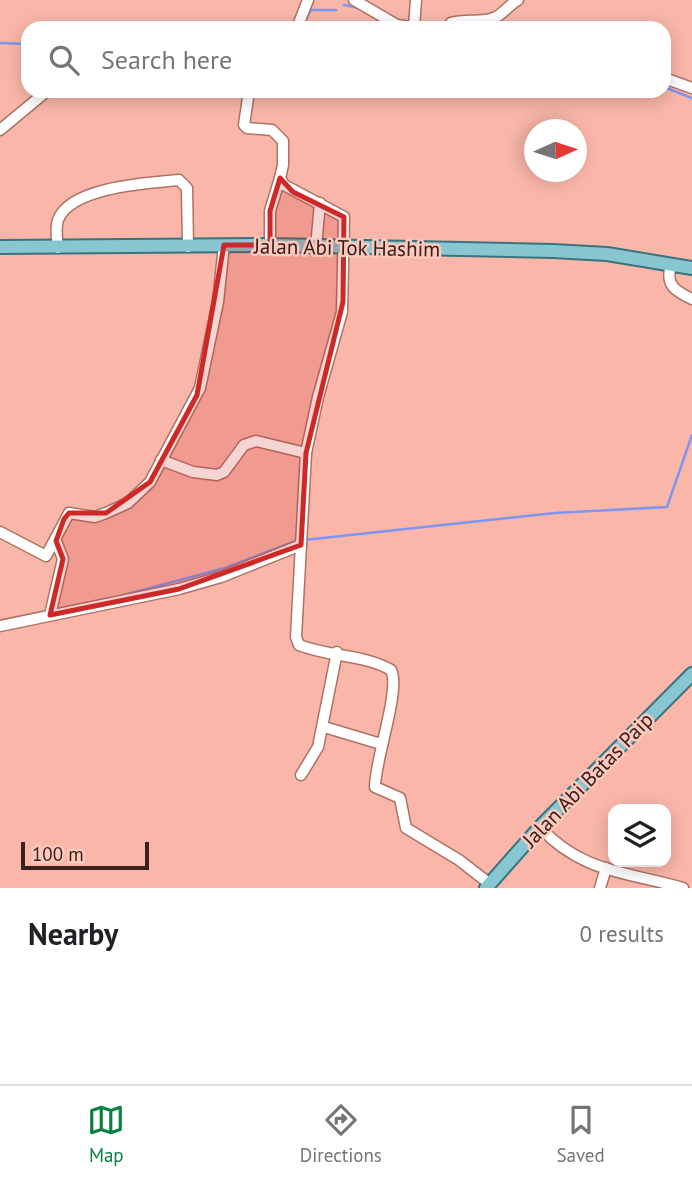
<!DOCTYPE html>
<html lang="en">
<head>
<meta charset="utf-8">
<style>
  :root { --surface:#fff; --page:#f6f6f6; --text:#202124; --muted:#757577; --line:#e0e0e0; --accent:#0b8043 }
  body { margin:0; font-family:"PT Sans",sans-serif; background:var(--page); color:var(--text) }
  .controls { position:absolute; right:21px; bottom:21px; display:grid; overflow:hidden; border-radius:14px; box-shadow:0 4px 18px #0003 }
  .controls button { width:63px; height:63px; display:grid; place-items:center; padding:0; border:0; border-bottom:2px solid var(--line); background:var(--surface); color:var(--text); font:35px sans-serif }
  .compass { position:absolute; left:524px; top:119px; width:63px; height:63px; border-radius:50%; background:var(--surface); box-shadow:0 4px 18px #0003; rotate:87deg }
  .scale { position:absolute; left:21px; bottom:18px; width:128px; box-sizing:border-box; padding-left:7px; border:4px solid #39201b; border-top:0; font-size:19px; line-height:24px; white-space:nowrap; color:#39201b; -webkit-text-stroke:5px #fec8bd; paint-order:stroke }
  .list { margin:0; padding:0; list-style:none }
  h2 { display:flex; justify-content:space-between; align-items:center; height:91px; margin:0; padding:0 28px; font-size:30px }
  h2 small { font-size:23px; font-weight:400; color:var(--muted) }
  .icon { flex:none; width:38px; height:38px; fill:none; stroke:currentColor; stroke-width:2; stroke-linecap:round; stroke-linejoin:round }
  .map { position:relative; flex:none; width:692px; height:888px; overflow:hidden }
  .search { position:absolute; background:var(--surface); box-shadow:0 4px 18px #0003; left:21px; right:21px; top:21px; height:77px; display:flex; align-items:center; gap:18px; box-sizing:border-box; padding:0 24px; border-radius:21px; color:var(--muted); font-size:26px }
  .sheet { height:196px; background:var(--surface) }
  nav { display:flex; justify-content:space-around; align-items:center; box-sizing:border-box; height:98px; border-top:2px solid var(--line); background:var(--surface); font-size:19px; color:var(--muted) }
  nav a { display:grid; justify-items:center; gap:4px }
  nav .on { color:var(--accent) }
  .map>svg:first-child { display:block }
</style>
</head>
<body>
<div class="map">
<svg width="692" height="888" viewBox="0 0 692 888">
  <rect width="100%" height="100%" fill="#fab7a9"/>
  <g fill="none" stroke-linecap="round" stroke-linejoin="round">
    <g stroke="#7e95f3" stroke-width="2.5">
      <polyline points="344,5 359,8"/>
      <polyline points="370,13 386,28"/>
      <polyline points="306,19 311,10 336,10"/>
      <polyline points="0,43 28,44"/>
      <polyline points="664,87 692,98"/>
      <polyline points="304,540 555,513 667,507 692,435"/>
      <polyline points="120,596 225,568 293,542"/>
    </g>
    <g stroke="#ae7165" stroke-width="13">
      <g id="minor">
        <polyline points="354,0 397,25 418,28"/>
        <polyline points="414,27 416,0"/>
        <polyline points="297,28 308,0"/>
        <path d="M 450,28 L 451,23 C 466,18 482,24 496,17 C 504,13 510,4 518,0"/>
        <polyline points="664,78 692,88"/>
        <path d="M 249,91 L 244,125 L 247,128 L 272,130 L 283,141 L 283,165 L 280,178 L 284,185 L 344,217 L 342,312 L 318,397 L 306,453 L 296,637 L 299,645 C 329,657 363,654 391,670 C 401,689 375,759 375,787 L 400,798 L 406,828 L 459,860 L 490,884"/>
        <polyline points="0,130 47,91"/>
        <polyline points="270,245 270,211 280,178"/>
        <polyline points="316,247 320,203"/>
        <path d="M 58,248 C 57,239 55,228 58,220 C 70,187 147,183 179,180 L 187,188 L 188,247"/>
        <path d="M 671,265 C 665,285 675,291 692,299"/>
        <polyline points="161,460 193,472 217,475 224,472 244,445 256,441 306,453"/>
        <polyline points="0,532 46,556 69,513 95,517 106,513 128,503 150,482 200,388 218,302 224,245"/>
        <polyline points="50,615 63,559 56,541"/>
        <polyline points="0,626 179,589 221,577 301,545"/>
        <polyline points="324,727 381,744"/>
        <polyline points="301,775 318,747 337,652"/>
        <path d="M 540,827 C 580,872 627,872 683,888"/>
        <polyline points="600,888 606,868"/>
      </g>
    </g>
    <g stroke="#38737e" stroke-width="16">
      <g id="major">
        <polyline points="0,247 270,245 553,251 607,254 692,268"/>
        <polyline points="486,888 540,827 692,674"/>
      </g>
    </g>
    <use href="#minor" stroke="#fff" stroke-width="10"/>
    <use href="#major" stroke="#88c6d1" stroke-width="12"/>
  </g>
  <path fill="#ce2827" fill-opacity="0.2" stroke="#ce2827" stroke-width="5" stroke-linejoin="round" d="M 280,178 L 293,192 L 344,217 L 343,302 L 306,453 L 301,545 L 179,589 L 50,615 L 63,559 L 56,541 L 64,519 L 69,513 L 106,513 L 150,482 L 197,395 L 224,245 L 270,245 L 270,211 Z"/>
  <g text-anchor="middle" stroke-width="5" stroke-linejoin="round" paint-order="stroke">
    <g font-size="21" fill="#39201b" stroke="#fec8bd">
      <text transform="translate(347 248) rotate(1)" y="7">Jalan Abi Tok Hashim</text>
      <text transform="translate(588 780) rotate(-46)" y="7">Jalan Abi Batas Paip</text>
    </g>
  </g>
</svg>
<div class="controls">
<button><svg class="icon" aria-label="layers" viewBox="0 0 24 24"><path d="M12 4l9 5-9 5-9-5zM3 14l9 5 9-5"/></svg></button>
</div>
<svg class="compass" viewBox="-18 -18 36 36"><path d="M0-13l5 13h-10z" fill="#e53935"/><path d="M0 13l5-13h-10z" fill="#757577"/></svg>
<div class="scale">100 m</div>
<div class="search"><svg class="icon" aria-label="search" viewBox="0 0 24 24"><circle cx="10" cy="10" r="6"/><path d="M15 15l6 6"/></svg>Search here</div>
</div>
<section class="sheet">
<h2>Nearby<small>0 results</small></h2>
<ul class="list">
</ul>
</section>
<nav>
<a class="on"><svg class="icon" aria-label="map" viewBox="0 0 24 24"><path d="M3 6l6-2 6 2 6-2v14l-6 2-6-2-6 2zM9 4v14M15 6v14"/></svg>Map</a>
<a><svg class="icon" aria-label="directions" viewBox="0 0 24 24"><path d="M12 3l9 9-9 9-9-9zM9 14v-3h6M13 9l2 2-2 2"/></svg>Directions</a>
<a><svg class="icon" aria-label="saved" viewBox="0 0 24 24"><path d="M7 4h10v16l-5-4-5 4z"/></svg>Saved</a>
</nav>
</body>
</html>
